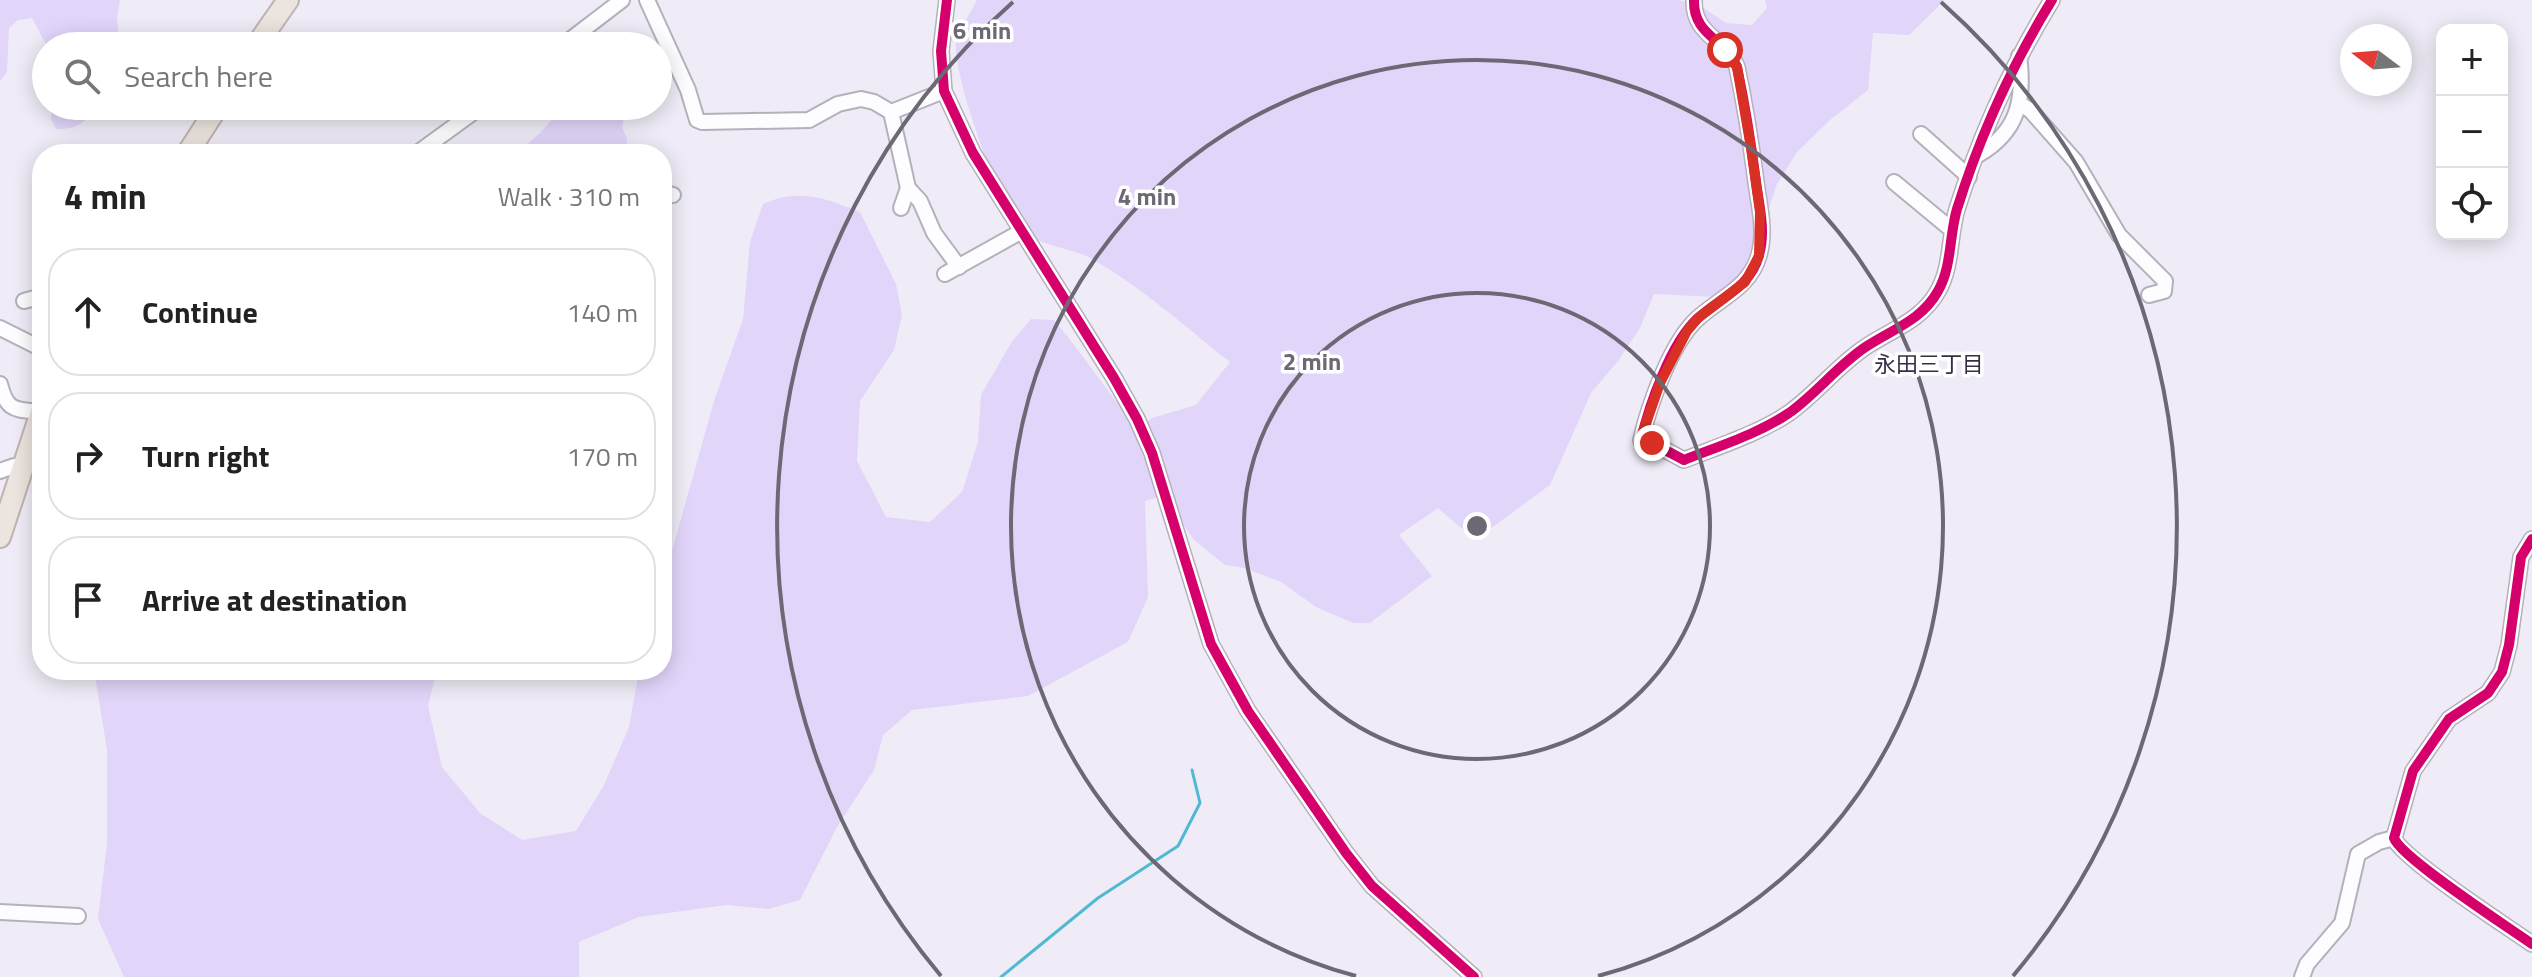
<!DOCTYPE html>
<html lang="en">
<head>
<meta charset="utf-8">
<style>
  :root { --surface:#fff; --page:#f2f2f2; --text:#222; --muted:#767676; --line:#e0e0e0 }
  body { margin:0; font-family:"Titillium Web","Noto Sans JP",sans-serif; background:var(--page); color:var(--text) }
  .controls { position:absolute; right:24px; top:24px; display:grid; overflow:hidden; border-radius:16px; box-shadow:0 4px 20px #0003 }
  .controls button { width:72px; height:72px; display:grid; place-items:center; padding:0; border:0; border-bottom:2px solid var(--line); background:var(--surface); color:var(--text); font:40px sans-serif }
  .compass { position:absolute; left:2340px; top:24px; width:72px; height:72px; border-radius:50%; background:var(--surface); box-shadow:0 4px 20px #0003; rotate:286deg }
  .stop { position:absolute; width:24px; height:24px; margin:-18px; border:6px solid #d93025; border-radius:50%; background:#fff }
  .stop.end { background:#d93025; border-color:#fff; box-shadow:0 2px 8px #0008 }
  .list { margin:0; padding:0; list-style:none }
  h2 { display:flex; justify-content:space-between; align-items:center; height:104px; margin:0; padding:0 32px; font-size:34px }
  h2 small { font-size:26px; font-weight:400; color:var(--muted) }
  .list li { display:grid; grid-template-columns:52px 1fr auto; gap:24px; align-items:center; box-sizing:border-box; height:128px; margin:0 16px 16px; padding:0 16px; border:2px solid var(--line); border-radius:32px }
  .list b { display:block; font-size:30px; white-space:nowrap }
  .list em { font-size:26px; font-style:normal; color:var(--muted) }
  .icon { flex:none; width:44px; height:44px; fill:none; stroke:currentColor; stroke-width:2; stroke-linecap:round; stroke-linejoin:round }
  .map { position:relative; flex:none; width:2532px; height:977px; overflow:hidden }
  .search { position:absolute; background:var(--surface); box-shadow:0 4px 20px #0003; left:32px; top:32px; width:640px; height:88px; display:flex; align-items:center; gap:20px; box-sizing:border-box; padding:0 28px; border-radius:44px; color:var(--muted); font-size:30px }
  .panel { position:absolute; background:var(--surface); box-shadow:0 4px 20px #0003; left:32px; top:144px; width:640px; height:536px; border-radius:32px }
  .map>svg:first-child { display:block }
</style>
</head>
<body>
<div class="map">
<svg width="2532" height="977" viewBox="0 0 2532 977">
  <rect width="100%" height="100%" fill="#efecf7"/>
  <g fill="#e2d5fa">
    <polygon points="0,0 120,0 117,18 119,46 47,46 32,18 18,20 9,28 7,72 0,81"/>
    <path d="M 977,0 L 1678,0 L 1699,5 L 1726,23 L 1752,25 L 1767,8 L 1765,0 L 1942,0 L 1938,7 L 1909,35 L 1873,33 L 1868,90 L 1830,120 L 1797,152 L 1777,184 L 1765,220 L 1737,285 L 1717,297 L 1654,294 L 1640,328 L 1618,361 L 1591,393 L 1550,485 L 1475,540 L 1438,508 L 1399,535 L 1432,576 L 1370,623 L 1353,623 L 1316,607 L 1281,582 L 1244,568 L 1225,565 L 1194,540 L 1163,496 L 1145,501 L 1148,597 L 1128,642 L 1028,696 L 912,710 L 883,735 L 874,770 L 837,827 L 800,900 L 768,909 L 726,905 L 639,917 L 579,942 L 579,977 L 124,977 L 98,919 L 107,843 L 107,750 L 94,670 L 437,670 L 428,706 L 442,767 L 480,813 L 522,840 L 576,831 L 604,785 L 629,727 L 639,670 L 662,670 L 662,587 L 714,401 L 743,319 L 750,242 L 763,204 C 799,188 825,198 860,212 L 896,284 L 902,315 L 894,350 L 860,401 L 857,461 L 886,517 L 930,522 L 962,492 L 978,442 L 981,395 L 1011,343 L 1031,319 L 1054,320 C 1084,355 1107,393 1138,428 L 1152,418 L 1196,405 L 1230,362 C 1185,327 1142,287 1092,259 C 1071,247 1045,248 1024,232 C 1002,215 952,73 956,44 C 957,31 971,13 977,0 Z"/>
    <path d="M 52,106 L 95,106 C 86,124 76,129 56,129 L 51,120 Z"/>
    <polygon points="564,106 626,106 622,127 627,139 625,154 516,154 540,133"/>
  </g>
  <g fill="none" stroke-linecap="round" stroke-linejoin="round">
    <polyline stroke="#50b9d2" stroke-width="3" points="1001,977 1098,898 1178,846 1200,803 1192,770"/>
    <g stroke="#b4b1bc" stroke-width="18">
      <g id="minor">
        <polyline points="647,0 688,90 697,120 702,122 809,120 838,104 861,99 874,102 891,112 944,91"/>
        <polyline points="947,0 941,51 944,91 973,153 1114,378 1137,419 1152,453 1211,644 1248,711 1346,853 1372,886 1474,977"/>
        <path d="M 1694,0 C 1693,36 1725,38 1737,67 C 1745,105 1751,143 1756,182 C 1759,205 1766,231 1759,255 C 1750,288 1721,297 1697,319 C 1671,343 1649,405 1641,440 L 1652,443 L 1684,460 C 1719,446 1758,434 1789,413 C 1817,393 1839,364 1867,346 C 1893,329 1922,320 1938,291 C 1952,267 1949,236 1957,209 C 1980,136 2012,65 2052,0"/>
        <polyline points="562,46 622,0"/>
        <polyline points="2019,103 2031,111 2076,162 2119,235 2165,281 2164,291 2149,295"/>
        <polyline points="891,112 908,188 920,201 934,233 959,267"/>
        <polyline points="1921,134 1969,177"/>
        <polyline points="416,154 482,106"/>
        <path d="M 1978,155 C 2018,132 2025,100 2019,56"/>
        <polyline points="1894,182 1952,230"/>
        <polyline points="662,192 673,195"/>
        <polyline points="901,208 908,188"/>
        <polyline points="945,274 1022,231"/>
        <polyline points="24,301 42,296"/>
        <polyline points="0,328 42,349"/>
        <path d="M 0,384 C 7,412 15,409 41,412"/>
        <polyline points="0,471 14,466 23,468"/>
        <path d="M 2532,539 L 2521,557 L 2509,645 L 2502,672 L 2488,693 L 2449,719 L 2413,771 L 2394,838 C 2401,858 2508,927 2532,944"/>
        <polyline points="0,912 78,916"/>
        <polyline points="2302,977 2307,964 2342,923 2358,854 2379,842 2394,838"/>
      </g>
    </g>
    <g stroke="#beb3b1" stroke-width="24">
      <g id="highway">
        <polyline points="256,46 288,0"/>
        <polyline points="187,154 218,106"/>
        <polyline points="0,537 42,409"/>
      </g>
    </g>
    <use href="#minor" stroke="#fdfcfe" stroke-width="14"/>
    <use href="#highway" stroke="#ece4de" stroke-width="20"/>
    <g stroke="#fff" stroke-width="15">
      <g id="cycleway">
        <polyline points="947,0 941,51 944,91 973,153 1114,378 1137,419 1152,453 1211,644 1248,711 1346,853 1372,886 1474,977"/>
        <path d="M 1694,0 C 1693,36 1725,38 1737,67 C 1745,105 1751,143 1756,182 C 1759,205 1766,231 1759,255 C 1750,288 1721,297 1697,319 C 1671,343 1649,405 1641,440 L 1652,443 L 1684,460 C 1719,446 1758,434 1789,413 C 1817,393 1839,364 1867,346 C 1893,329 1922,320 1938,291 C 1952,267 1949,236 1957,209 C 1980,136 2012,65 2052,0"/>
        <path d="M 2532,539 L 2521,557 L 2509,645 L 2502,672 L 2488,693 L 2449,719 L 2413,771 L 2394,838 C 2401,858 2508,927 2532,944"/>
      </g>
    </g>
    <use href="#cycleway" stroke="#d6006c" stroke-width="10"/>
  </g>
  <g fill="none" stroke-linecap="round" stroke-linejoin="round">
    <polyline stroke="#d93025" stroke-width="10" points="1652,443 1641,440 1642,435 1660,383 1687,331 1698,318 1745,282 1759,256 1760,212 1751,148 1737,67 1725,50"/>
  </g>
  <g fill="none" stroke="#6c6874" stroke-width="4">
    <circle cx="1477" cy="526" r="233"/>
    <path d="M1356 976A466 466 0 1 1 1598 976"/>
    <path d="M941 976A700 700 0 0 1 1013 2M1941 2A700 700 0 0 1 2013 976"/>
  </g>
  <g text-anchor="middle" stroke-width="7" stroke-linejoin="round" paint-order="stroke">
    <g font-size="22" fill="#372d46" stroke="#fff">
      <text x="1929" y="372">永田三丁目</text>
    </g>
  </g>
  <circle cx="1477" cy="526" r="12" fill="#6c6874" stroke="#fff" stroke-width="4"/>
  <g font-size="24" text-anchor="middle" font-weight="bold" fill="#6c6874" stroke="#fff" stroke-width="7" stroke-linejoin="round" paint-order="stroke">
    <text x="982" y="39">6 min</text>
    <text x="1147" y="205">4 min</text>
    <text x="1312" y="370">2 min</text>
  </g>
</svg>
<div class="controls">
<button>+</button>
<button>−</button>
<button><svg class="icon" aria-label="locate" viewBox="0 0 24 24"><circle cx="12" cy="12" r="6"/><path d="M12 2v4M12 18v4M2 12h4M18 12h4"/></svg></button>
</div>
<svg class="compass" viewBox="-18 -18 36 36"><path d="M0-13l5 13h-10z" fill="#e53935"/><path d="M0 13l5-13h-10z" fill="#767676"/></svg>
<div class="stop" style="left:1725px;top:50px"></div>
<div class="stop end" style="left:1652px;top:443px"></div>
<div class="search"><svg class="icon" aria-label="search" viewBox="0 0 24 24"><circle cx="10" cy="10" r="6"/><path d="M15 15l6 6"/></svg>Search here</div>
<section class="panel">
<h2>4 min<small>Walk · 310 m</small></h2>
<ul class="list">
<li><svg class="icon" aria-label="ahead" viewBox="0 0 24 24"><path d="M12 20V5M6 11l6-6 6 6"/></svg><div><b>Continue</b></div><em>140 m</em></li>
<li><svg class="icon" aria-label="right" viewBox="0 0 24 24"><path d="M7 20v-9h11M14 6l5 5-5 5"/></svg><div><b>Turn right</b></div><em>170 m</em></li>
<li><svg class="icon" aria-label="arrive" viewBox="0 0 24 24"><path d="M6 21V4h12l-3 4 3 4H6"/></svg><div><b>Arrive at destination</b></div></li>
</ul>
</section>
</div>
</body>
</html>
